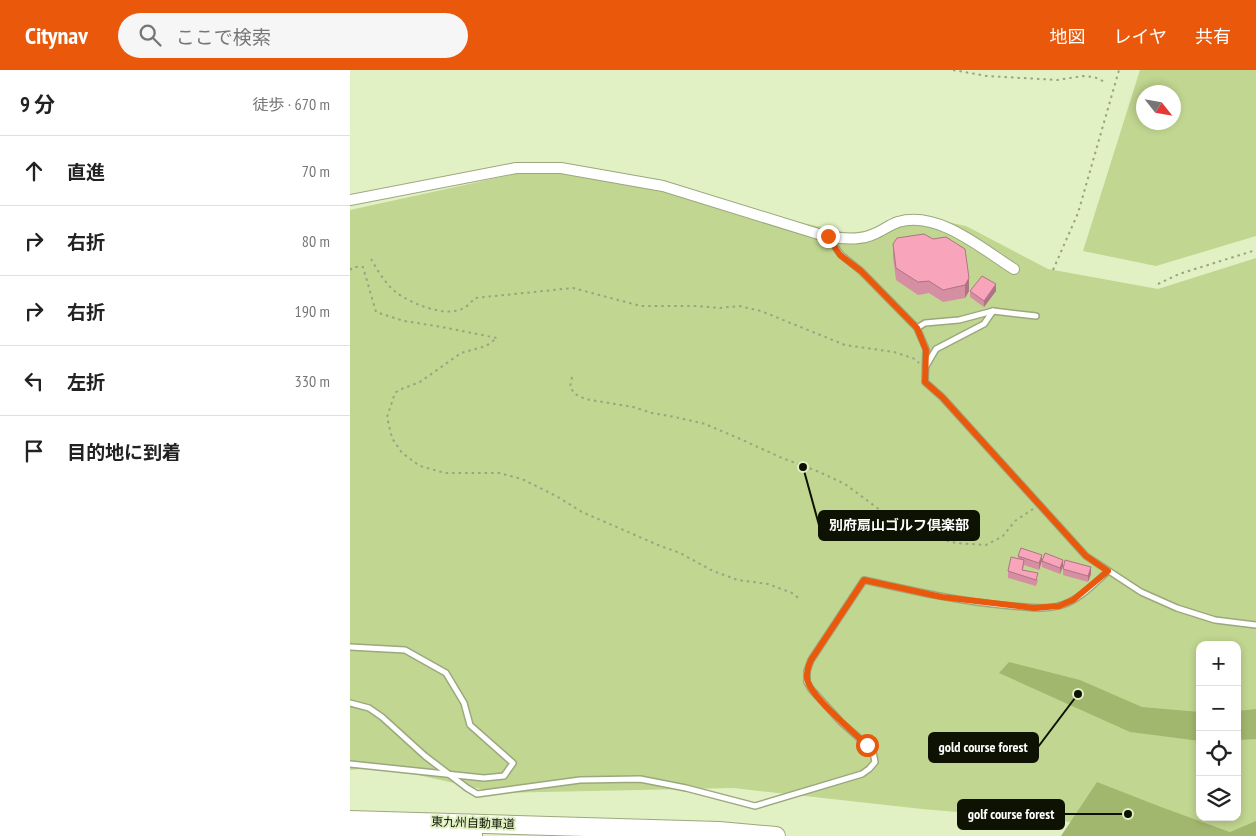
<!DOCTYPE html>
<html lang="ja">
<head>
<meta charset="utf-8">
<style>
  :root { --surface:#fff; --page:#f6f6f6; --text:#222; --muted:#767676; --line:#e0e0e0; --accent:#ea580c }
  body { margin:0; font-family:"PT Sans Narrow","Noto Sans JP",sans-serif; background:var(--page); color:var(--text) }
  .controls { position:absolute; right:15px; bottom:15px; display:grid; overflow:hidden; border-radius:10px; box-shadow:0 2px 8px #0003 }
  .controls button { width:45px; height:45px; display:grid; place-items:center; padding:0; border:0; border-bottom:1px solid var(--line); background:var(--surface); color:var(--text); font:25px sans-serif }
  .compass { position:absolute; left:786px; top:15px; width:45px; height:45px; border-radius:50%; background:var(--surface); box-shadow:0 2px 8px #0003; rotate:121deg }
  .stop { position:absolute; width:15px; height:15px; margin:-11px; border:4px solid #ea580c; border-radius:50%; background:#fff }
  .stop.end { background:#ea580c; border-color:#fff; box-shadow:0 1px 5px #0008 }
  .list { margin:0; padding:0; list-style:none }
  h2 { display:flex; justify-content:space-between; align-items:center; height:65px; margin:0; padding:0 20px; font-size:21px }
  h2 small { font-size:16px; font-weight:400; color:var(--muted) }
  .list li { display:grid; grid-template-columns:32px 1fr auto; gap:15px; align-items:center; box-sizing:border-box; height:70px; padding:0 20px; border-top:1px solid var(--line) }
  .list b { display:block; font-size:19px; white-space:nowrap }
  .list em { font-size:16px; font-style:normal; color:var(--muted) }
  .icon { flex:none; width:28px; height:28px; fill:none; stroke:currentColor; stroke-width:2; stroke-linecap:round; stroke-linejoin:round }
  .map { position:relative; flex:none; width:906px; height:766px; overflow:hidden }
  header { display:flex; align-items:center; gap:30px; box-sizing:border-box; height:70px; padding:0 25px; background:var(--accent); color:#fff }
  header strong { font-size:24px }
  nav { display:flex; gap:28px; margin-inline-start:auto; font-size:18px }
  .search { width:350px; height:45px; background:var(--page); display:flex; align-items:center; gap:12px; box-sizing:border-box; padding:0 18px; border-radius:28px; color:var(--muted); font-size:19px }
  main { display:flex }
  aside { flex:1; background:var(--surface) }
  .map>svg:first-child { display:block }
</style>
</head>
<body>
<header>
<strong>Citynav</strong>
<div class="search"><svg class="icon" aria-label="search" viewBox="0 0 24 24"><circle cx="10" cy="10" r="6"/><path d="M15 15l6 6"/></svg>ここで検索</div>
<nav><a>地図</a><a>レイヤ</a><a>共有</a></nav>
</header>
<main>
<aside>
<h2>9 分<small>徒歩 · 670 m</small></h2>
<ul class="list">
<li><svg class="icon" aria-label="ahead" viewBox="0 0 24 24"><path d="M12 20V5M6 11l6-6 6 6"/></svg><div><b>直進</b></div><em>70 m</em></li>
<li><svg class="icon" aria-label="right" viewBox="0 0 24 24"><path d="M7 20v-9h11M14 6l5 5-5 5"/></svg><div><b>右折</b></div><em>80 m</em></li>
<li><svg class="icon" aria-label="right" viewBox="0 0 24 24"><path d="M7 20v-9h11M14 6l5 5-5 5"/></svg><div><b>右折</b></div><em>190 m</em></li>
<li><svg class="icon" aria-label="left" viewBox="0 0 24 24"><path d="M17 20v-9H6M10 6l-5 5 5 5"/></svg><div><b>左折</b></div><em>330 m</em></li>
<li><svg class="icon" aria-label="arrive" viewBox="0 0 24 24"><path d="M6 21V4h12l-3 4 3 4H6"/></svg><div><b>目的地に到着</b></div></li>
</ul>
</aside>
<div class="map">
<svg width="906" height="766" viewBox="0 0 906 766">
  <rect width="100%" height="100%" fill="#e2f1c3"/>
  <g fill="#c1d690" fill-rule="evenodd">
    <path d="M 790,0 L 906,0 L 906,166 L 806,196 L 733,181 ZM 794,22 L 824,22 L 824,52 L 794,52 Z"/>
    <path d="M 212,101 L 316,122 L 498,163 L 515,161 L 560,144 L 616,156 L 698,199 L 808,219 L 906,188 L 906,766 L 813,760 L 572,739 L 383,718 L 149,723 L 32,697 L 0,700 L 0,140 L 174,102 ZM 850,575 L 887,575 L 887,747 L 850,747 Z"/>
  </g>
  <g fill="#a2b76e">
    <polygon points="659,592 730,610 792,637 850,642 850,671 780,662 649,603"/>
    <polygon points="906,639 906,669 887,670 887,641"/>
    <polygon points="747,712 811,737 880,762 906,751 906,766 711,766"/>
  </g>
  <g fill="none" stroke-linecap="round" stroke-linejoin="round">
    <g stroke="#9ba87d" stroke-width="8">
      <g id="lane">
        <polyline points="478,167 491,185 511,201 567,258 576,279 575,312 592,327 736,486 791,522 827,538 865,550 906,555"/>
        <polyline points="567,258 575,253 609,250 643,241 686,246"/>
        <polyline points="576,296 586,279 634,254 643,241"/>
        <polyline points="0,577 55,580 96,603 114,633 120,655 163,693 154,706 134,708 0,694"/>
        <path d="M 0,633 L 19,638 L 32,647 L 75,686 L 117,718 L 127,724 L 230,710 L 290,709 L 336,718 L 405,736 L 512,704 L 519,699 L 525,692 L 523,682 L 517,675 L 491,652 L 461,619 L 457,612 L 457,601 L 461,590 L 514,510 C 563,521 612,532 662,536 C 677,537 693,540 708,536 C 727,532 744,514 758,501"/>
      </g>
    </g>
    <g stroke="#9ba87d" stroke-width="12">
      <path id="street" d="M 0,130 L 166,98 L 211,98 L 313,116 L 478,167 C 493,168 509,171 524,164 C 532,161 539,155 548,152 C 588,140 632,179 664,199"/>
    </g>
    <g stroke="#9ba87d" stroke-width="20">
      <g id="highway">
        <polyline points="0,750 369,761 426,766"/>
        <polyline points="0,763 123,765"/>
      </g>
    </g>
    <g stroke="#99a481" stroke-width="2" stroke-dasharray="2.5 4" stroke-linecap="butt">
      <polyline points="603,0 637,6 707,10 733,6 744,7 755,12"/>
      <path d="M 21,189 C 28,201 36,215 47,223 C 62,234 96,248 114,238 C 118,236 122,231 125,228 L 223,218 L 291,236 L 348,236 L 370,238 L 389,236 L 411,241 L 495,275 L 544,282 L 565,289 L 569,293"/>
      <polyline points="0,200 3,197 13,197 26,242 54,251 92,257 147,268 136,276 111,283 70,312 49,320 45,323 37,347 42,368 52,383 70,396 95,403 149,403 172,409 208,427 232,442 308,475 330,483 363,501 388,510 418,514 442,523 451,530"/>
      <polyline points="703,200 728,143 769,0"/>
      <polyline points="808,214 829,204 906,180"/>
      <polyline points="222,307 220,317 225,324 235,329 283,337 302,343 325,347 355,354 388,368 432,388 467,401 495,414 534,443 554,455 585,468 606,473 636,475 653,466 665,451 683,439"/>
    </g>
    <use href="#lane" stroke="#fff" stroke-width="5"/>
    <use href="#street" stroke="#fff" stroke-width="10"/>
    <use href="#highway" stroke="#fff" stroke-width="18"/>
  </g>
  <g fill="#d58ea2">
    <polygon points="574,164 619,221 615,228 593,232 579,223 568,225 546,210 543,187 543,174"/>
    <polygon points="620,221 646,221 634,237 620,227"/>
    <polygon points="668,486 692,491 689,500 674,495 673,500 688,510 686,516 658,508 658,501 668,488"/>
    <polygon points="692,491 713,496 710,504 692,497"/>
    <polygon points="713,499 741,504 738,512 713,505"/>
  </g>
  <g fill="#ae7484">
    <polygon points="619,208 619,221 615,228 615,215"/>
    <polygon points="646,214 646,221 634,237 634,231"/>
    <polygon points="692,485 692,491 689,500 689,493"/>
    <polygon points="713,490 713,496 710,504 710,498"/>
    <polygon points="741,497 741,504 738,512 738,506"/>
  </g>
  <g fill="#f8a5bc" stroke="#ae7484">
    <polygon points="574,164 583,169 596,167 615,179 619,208 615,215 593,220 579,211 568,212 546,198 543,174 547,168"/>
    <polygon points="632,206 646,214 634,231 620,221"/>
    <polygon points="671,478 692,485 689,493 668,486"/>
    <polygon points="695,483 713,490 710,498 692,491"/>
    <polygon points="661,487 674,490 672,500 688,503 686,510 658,501"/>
    <polygon points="715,490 741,497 738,506 713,499"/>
  </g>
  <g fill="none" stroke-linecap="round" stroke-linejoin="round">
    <path stroke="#ea580c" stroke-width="6" d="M 478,166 L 490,185 L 511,201 L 567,258 L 576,280 L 575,312 L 592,327 L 736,486 L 758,501 L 723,530 L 709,536 L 684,538 L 592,527 L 514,510 L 461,590 C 458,597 455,605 458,612 C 462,627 504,663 517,675"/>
  </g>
  <g text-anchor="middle" stroke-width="4" stroke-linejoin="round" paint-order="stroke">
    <g font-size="12" fill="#0d1203" stroke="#e2f1c3">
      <text transform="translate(123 753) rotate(2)" y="4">東九州自動車道</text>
    </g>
  </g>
  <path fill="none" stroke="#0d1203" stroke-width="2" d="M453 397L469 455M728 624L688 677M778 744L714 744"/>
  <g fill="#0d1203" stroke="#e2f1c3" stroke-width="2">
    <circle cx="453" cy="397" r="5"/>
    <circle cx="728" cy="624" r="5"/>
    <circle cx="778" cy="744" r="5"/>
  </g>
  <g fill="#0d1203" stroke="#0d1203" stroke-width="2">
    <rect x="469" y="441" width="160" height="29" rx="5"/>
    <rect x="579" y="663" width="109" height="29" rx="5"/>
    <rect x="608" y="730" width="106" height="29" rx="5"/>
  </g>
  <g font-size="14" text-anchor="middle" font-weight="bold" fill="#fff">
    <text x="549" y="460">別府扇山ゴルフ倶楽部</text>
    <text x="633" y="682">gold course forest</text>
    <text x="661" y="749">golf course forest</text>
  </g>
</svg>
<div class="controls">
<button>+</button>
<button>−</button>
<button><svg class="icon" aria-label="locate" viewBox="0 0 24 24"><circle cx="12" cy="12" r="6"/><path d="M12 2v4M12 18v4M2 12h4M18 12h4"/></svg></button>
<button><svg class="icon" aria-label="layers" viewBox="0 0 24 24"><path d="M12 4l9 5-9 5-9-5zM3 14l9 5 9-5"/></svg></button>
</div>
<svg class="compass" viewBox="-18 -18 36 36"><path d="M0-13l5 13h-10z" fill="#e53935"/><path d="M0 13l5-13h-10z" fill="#767676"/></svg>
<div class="stop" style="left:517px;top:675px"></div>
<div class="stop end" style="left:478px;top:166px"></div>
</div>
</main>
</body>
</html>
